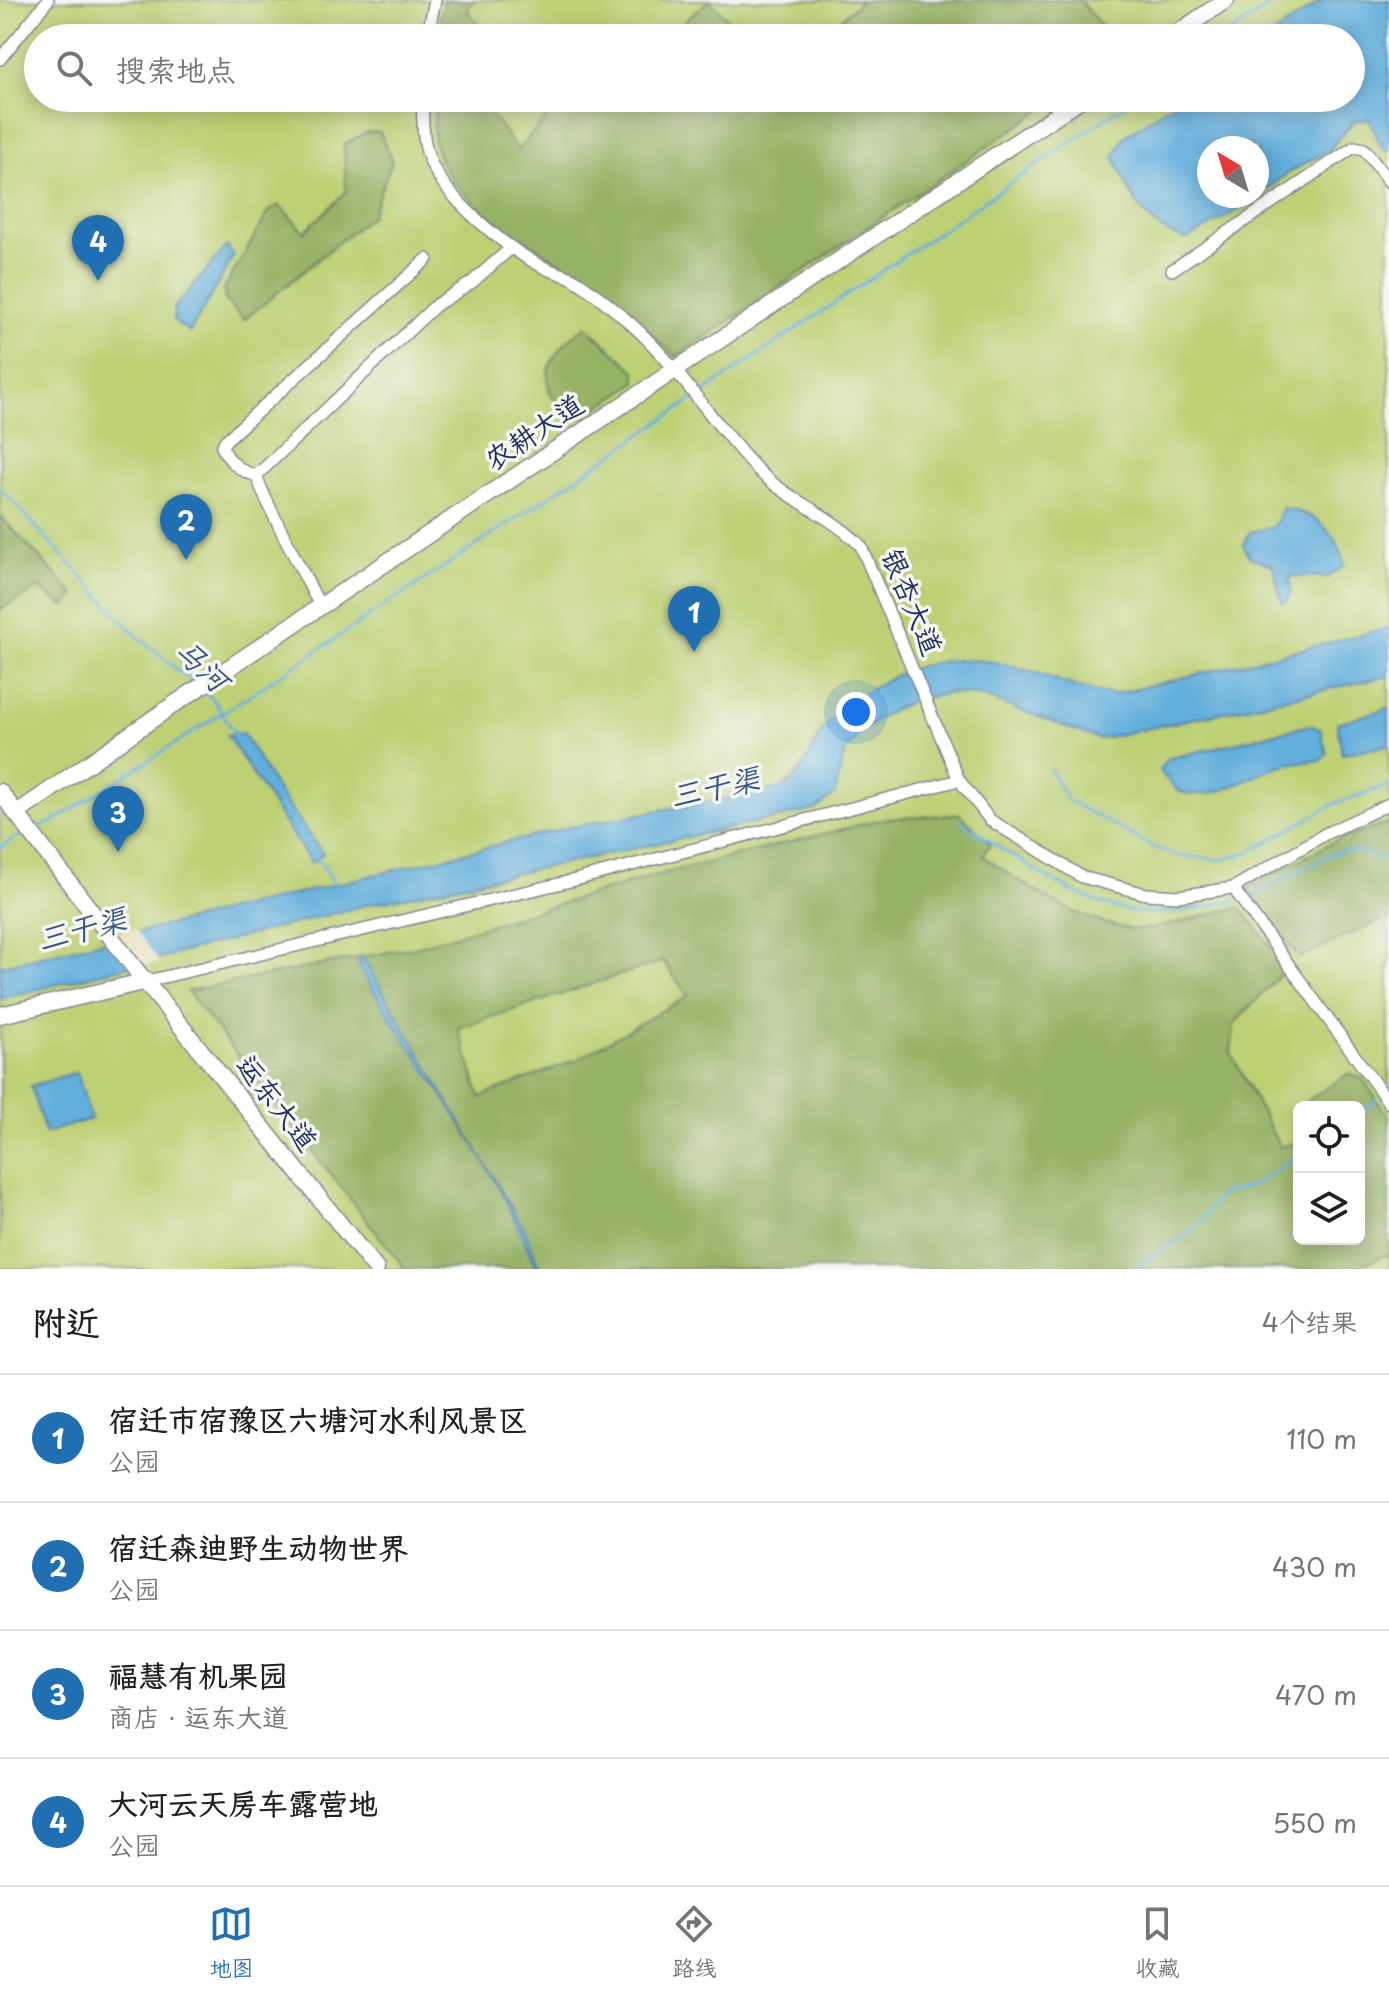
<!DOCTYPE html>
<html lang="zh">
<head>
<meta charset="utf-8">
<style>
  :root { --surface:#fff; --page:#f2f2f2; --text:#202124; --muted:#757577; --line:#e0e0e0; --accent:#1f6fb2 }
  body { margin:0; font-family:"Playpen Sans","LXGW WenKai TC",sans-serif; background:var(--page); color:var(--text) }
  .controls { position:absolute; right:24px; bottom:24px; display:grid; overflow:hidden; border-radius:12px; box-shadow:0 4px 20px #0003 }
  .controls button { width:72px; height:72px; display:grid; place-items:center; padding:0; border:0; border-bottom:2px solid var(--line); background:var(--surface); color:var(--text); font:40px sans-serif }
  .compass { position:absolute; left:1197px; top:136px; width:72px; height:72px; border-radius:50%; background:var(--surface); box-shadow:0 4px 20px #0003; rotate:322deg }
  .you { position:absolute; left:856px; top:712px; width:28px; height:28px; margin:-20px; border:6px solid #fff; border-radius:50%; background:#1a73e8; box-shadow:0 0 0 12px #1a73e833 }
  .badge { display:grid; place-items:center; width:52px; height:52px; border-radius:50%; background:var(--accent); color:#fff; font-size:26px; font-weight:700 }
  .pin { position:absolute; translate:-50% -66px; filter:drop-shadow(0 2px 4px #0008) }
  .pin::after { content:''; position:absolute; top:42px; width:28px; height:24px; background:inherit; clip-path:polygon(0 0,100% 0,50% 100%) }
  .list { margin:0; padding:0; list-style:none }
  h2 { display:flex; justify-content:space-between; align-items:center; height:104px; margin:0; padding:0 32px; font-size:34px }
  h2 small { font-size:26px; font-weight:400; color:var(--muted) }
  .list li { display:grid; grid-template-columns:52px 1fr auto; gap:24px; align-items:center; box-sizing:border-box; height:128px; padding:0 32px; border-top:2px solid var(--line) }
  .list b { display:block; font-size:30px; white-space:nowrap }
  .list p { margin:0; font-size:26px; white-space:nowrap; color:var(--muted) }
  .list em { font-size:26px; font-style:normal; color:var(--muted) }
  .icon { flex:none; width:44px; height:44px; fill:none; stroke:currentColor; stroke-width:2; stroke-linecap:round; stroke-linejoin:round }
  .map { position:relative; flex:none; width:1389px; height:1269px; overflow:hidden }
  .search { position:absolute; background:var(--surface); box-shadow:0 4px 20px #0003; left:24px; right:24px; top:24px; height:88px; display:flex; align-items:center; gap:20px; box-sizing:border-box; padding:0 28px; border-radius:44px; color:var(--muted); font-size:30px }
  .sheet { height:616px; background:var(--surface) }
  nav { display:flex; justify-content:space-around; align-items:center; box-sizing:border-box; height:112px; border-top:2px solid var(--line); background:var(--surface); font-size:22px; color:var(--muted) }
  nav a { display:grid; justify-items:center; gap:4px }
  nav .on { color:var(--accent) }
  .map>svg:first-child { display:block }
</style>
</head>
<body>
<div class="map">
<svg width="1389" height="1269" viewBox="0 0 1389 1269">
  <rect width="100%" height="100%" fill="#f6f6f2"/>
  <filter id="ink" filterUnits="userSpaceOnUse"><feTurbulence type="fractalNoise" baseFrequency=".0125" numOctaves="2"/><feDisplacementMap in="SourceGraphic" scale="16" xChannelSelector="R" yChannelSelector="G"/><feConvolveMatrix kernelMatrix="1 2 1 2 8 2 1 2 1" color-interpolation-filters="sRGB"/></filter>
  <filter id="wash" filterUnits="userSpaceOnUse"><feTurbulence type="fractalNoise" baseFrequency=".006" numOctaves="4" result="noise"/><feDisplacementMap in="SourceGraphic" scale="32" xChannelSelector="R" yChannelSelector="G"/><feGaussianBlur stdDeviation="1.8" result="paint"/><feColorMatrix in="noise" values="0 0 0 0 0 0 0 0 0 0 0 0 0 0 0 0 0 1.4 0 .05"/><feComposite in="paint" operator="in"/></filter>
  <g filter="url(#wash)">
    <rect width="100%" height="100%" fill="#e9e3c4"/>
    <path fill="#bdd073" stroke="#6c8068" stroke-width="2" fill-rule="evenodd" d="M 0,0 L 1389,0 L 1389,1269 L 0,1269 ZM 38,38 L 1351,38 L 1351,98 L 38,98 ZM 1209,148 L 1257,148 L 1257,196 L 1209,196 ZM 1299,1107 L 1359,1107 L 1359,1239 L 1299,1239 Z"/>
    <g fill="#96b265" stroke="#587062" stroke-width="2" fill-rule="evenodd">
      <polygon points="445,0 474,0 467,11 491,38 434,38"/>
      <polygon points="710,0 745,38 665,38"/>
      <polygon points="861,0 1079,0 1112,38 822,38"/>
      <path d="M 435,98 L 491,98 L 486,108 L 518,150 L 562,98 L 577,112 L 594,98 L 1059,98 L 676,357 C 648,333 620,301 589,280 C 543,251 457,207 437,153 C 431,138 435,114 435,98 Z"/>
      <polygon points="367,132 380,132 392,161 371,216 244,320 225,300 224,289 269,211 279,205 304,232 346,192 344,144"/>
      <path d="M 586,326 L 635,371 L 636,382 L 583,418 L 572,417 C 528,384 550,352 586,326 Z"/>
      <polygon points="0,516 75,595 65,607 39,588 0,610"/>
      <path d="M 960,814 L 990,844 L 983,856 C 1027,887 1076,921 1131,929 C 1156,932 1213,912 1240,907 L 1287,967 L 1234,1024 L 1231,1053 L 1280,1147 L 1299,1142 L 1299,1239 L 1359,1239 L 1359,1107 L 1301,1105 L 1349,1073 L 1362,1078 L 1389,1118 L 1389,1254 L 1351,1269 L 405,1269 L 187,991 L 415,947 L 657,875 L 883,819 ZM 663,961 L 688,996 L 576,1060 L 480,1097 L 458,1028 Z"/>
      <polygon points="1389,823 1389,917 1299,958 1248,888 1335,841"/>
    </g>
    <g fill="#63afdc" stroke="#3f6f9d" stroke-width="2" fill-rule="evenodd">
      <path d="M 1323,0 L 1389,0 L 1389,152 L 1382,148 L 1369,119 L 1354,121 L 1329,150 L 1288,173 L 1249,204 L 1187,239 C 1145,231 1129,193 1114,156 L 1124,137 L 1180,98 L 1351,98 L 1351,38 L 1268,38 ZM 1209,148 L 1257,148 L 1257,196 L 1209,196 Z"/>
      <polygon points="227,246 234,255 190,332 174,321 174,308"/>
      <path d="M 1282,508 C 1315,512 1340,533 1344,566 L 1328,577 L 1290,576 L 1291,592 L 1286,602 L 1282,602 L 1273,565 L 1251,558 L 1243,545 L 1250,532 L 1274,527 Z"/>
      <path d="M 1389,628 L 1389,676 L 1099,739 L 978,695 L 950,693 L 913,700 L 882,716 L 860,734 L 844,754 L 835,794 L 815,810 L 366,905 L 0,999 L 0,966 L 574,826 L 781,788 C 814,768 809,739 835,716 C 893,665 952,646 1027,670 C 1057,679 1084,692 1115,694 Z"/>
      <polygon points="1389,708 1389,745 1342,754 1337,723"/>
      <path d="M 1310,725 L 1320,729 L 1327,753 L 1321,761 C 1305,761 1285,763 1271,769 C 1245,781 1205,804 1176,790 L 1159,770 L 1167,759 Z"/>
      <polygon points="243,733 277,790 323,854 311,863 227,735"/>
      <path d="M 361,955 L 525,1230 L 540,1269 L 536,1269 C 496,1161 421,1069 362,972 L 358,962 Z"/>
      <polygon points="77,1072 91,1119 45,1133 31,1086"/>
    </g>
    <polygon fill="#e9e3c4" points="135,929 160,962 133,969 108,936"/>
    <g fill="none" stroke-linecap="round" stroke-linejoin="round">
      <g stroke="#63afdc" stroke-width="3">
        <polyline points="1223,38 1278,0"/>
        <polyline points="0,488 134,633 193,683"/>
        <polyline points="202,691 213,699 236,735"/>
        <polyline points="1050,769 1067,800 1156,848 1179,856 1222,860 1249,852 1336,803 1389,785"/>
        <path d="M 960,821 C 1013,855 1089,915 1155,913 C 1181,913 1209,906 1235,901"/>
        <path d="M 35,827 L 51,823 C 418,590 776,343 1135,98"/>
        <polyline points="0,848 22,834"/>
        <polyline points="315,855 338,888"/>
        <path d="M 1250,895 C 1272,888 1333,849 1346,850 C 1360,850 1376,857 1389,860"/>
        <polyline points="1359,1113 1377,1100"/>
        <polyline points="1134,1269 1195,1228 1222,1193 1252,1186 1299,1155"/>
      </g>
    </g>
  </g>
  <g filter="url(#ink)">
    <g fill="none" stroke-linecap="round" stroke-linejoin="round">
      <g stroke="#828991" stroke-width="14">
        <g id="street">
          <polyline points="427,38 435,0"/>
          <polyline points="0,59 48,0"/>
          <path d="M 423,98 C 422,118 422,139 429,158 C 444,198 509,251 547,269 C 556,273 566,274 575,280 C 591,290 608,304 623,317 C 675,360 709,419 755,467 C 786,500 830,514 861,546 L 959,780 L 990,820 L 1082,877 L 1146,894 L 1178,896 L 1233,888 L 1327,833 L 1389,804"/>
          <polyline points="1172,270 1354,147 1364,149 1389,182"/>
          <path d="M 257,475 C 242,474 228,460 222,447 L 225,441 L 427,259"/>
          <path d="M 320,606 C 310,586 257,487 257,475 L 436,305 L 471,283 L 511,248"/>
          <polyline points="1233,888 1389,1103"/>
          <polyline points="147,981 575,880 959,780"/>
        </g>
      </g>
      <g stroke="#828991" stroke-width="19">
        <g id="secondary">
          <polyline points="1170,38 1226,0"/>
          <polyline points="0,792 136,970 376,1269"/>
          <polyline points="17,813 173,705 1082,98"/>
          <polyline points="0,1015 147,981"/>
        </g>
      </g>
      <use href="#street" stroke="#fff" stroke-width="11"/>
      <use href="#secondary" stroke="#fff" stroke-width="16"/>
    </g>
  </g>
  <g text-anchor="middle" stroke-width="7" stroke-linejoin="round" paint-order="stroke">
    <g font-size="28" fill="#1b2f5e" stroke="#f6f6f2">
      <text transform="translate(534 432) rotate(-34)" y="10">农耕大道</text>
      <text transform="translate(912 602) rotate(67)" y="10">银杏大道</text>
      <text transform="translate(277 1103) rotate(52)" y="10">运东大道</text>
    </g>
    <g font-size="30" font-style="italic" fill="#315584" stroke="#f6f6f2">
      <text transform="translate(201 666) rotate(43)" y="10">马河</text>
      <text transform="translate(715 788) rotate(-12)" y="10">三干渠</text>
      <text transform="translate(82 930) rotate(-14)" y="10">三干渠</text>
    </g>
  </g>
</svg>
<div class="controls">
<button><svg class="icon" aria-label="locate" viewBox="0 0 24 24"><circle cx="12" cy="12" r="6"/><path d="M12 2v4M12 18v4M2 12h4M18 12h4"/></svg></button>
<button><svg class="icon" aria-label="layers" viewBox="0 0 24 24"><path d="M12 4l9 5-9 5-9-5zM3 14l9 5 9-5"/></svg></button>
</div>
<svg class="compass" viewBox="-18 -18 36 36"><path d="M0-13l5 13h-10z" fill="#e53935"/><path d="M0 13l5-13h-10z" fill="#757577"/></svg>
<div class="you"></div>
<div class="pin badge" style="left:694px;top:652px">1</div>
<div class="pin badge" style="left:186px;top:560px">2</div>
<div class="pin badge" style="left:118px;top:852px">3</div>
<div class="pin badge" style="left:98px;top:281px">4</div>
<div class="search"><svg class="icon" aria-label="search" viewBox="0 0 24 24"><circle cx="10" cy="10" r="6"/><path d="M15 15l6 6"/></svg>搜索地点</div>
</div>
<section class="sheet">
<h2>附近<small>4个结果</small></h2>
<ul class="list">
<li><span class="badge">1</span><div><b>宿迁市宿豫区六塘河水利风景区</b><p>公园</p></div><em>110 m</em></li>
<li><span class="badge">2</span><div><b>宿迁森迪野生动物世界</b><p>公园</p></div><em>430 m</em></li>
<li><span class="badge">3</span><div><b>福慧有机果园</b><p>商店 · 运东大道</p></div><em>470 m</em></li>
<li><span class="badge">4</span><div><b>大河云天房车露营地</b><p>公园</p></div><em>550 m</em></li>
</ul>
</section>
<nav>
<a class="on"><svg class="icon" aria-label="map" viewBox="0 0 24 24"><path d="M3 6l6-2 6 2 6-2v14l-6 2-6-2-6 2zM9 4v14M15 6v14"/></svg>地图</a>
<a><svg class="icon" aria-label="directions" viewBox="0 0 24 24"><path d="M12 3l9 9-9 9-9-9zM9 14v-3h6M13 9l2 2-2 2"/></svg>路线</a>
<a><svg class="icon" aria-label="saved" viewBox="0 0 24 24"><path d="M7 4h10v16l-5-4-5 4z"/></svg>收藏</a>
</nav>
</body>
</html>
